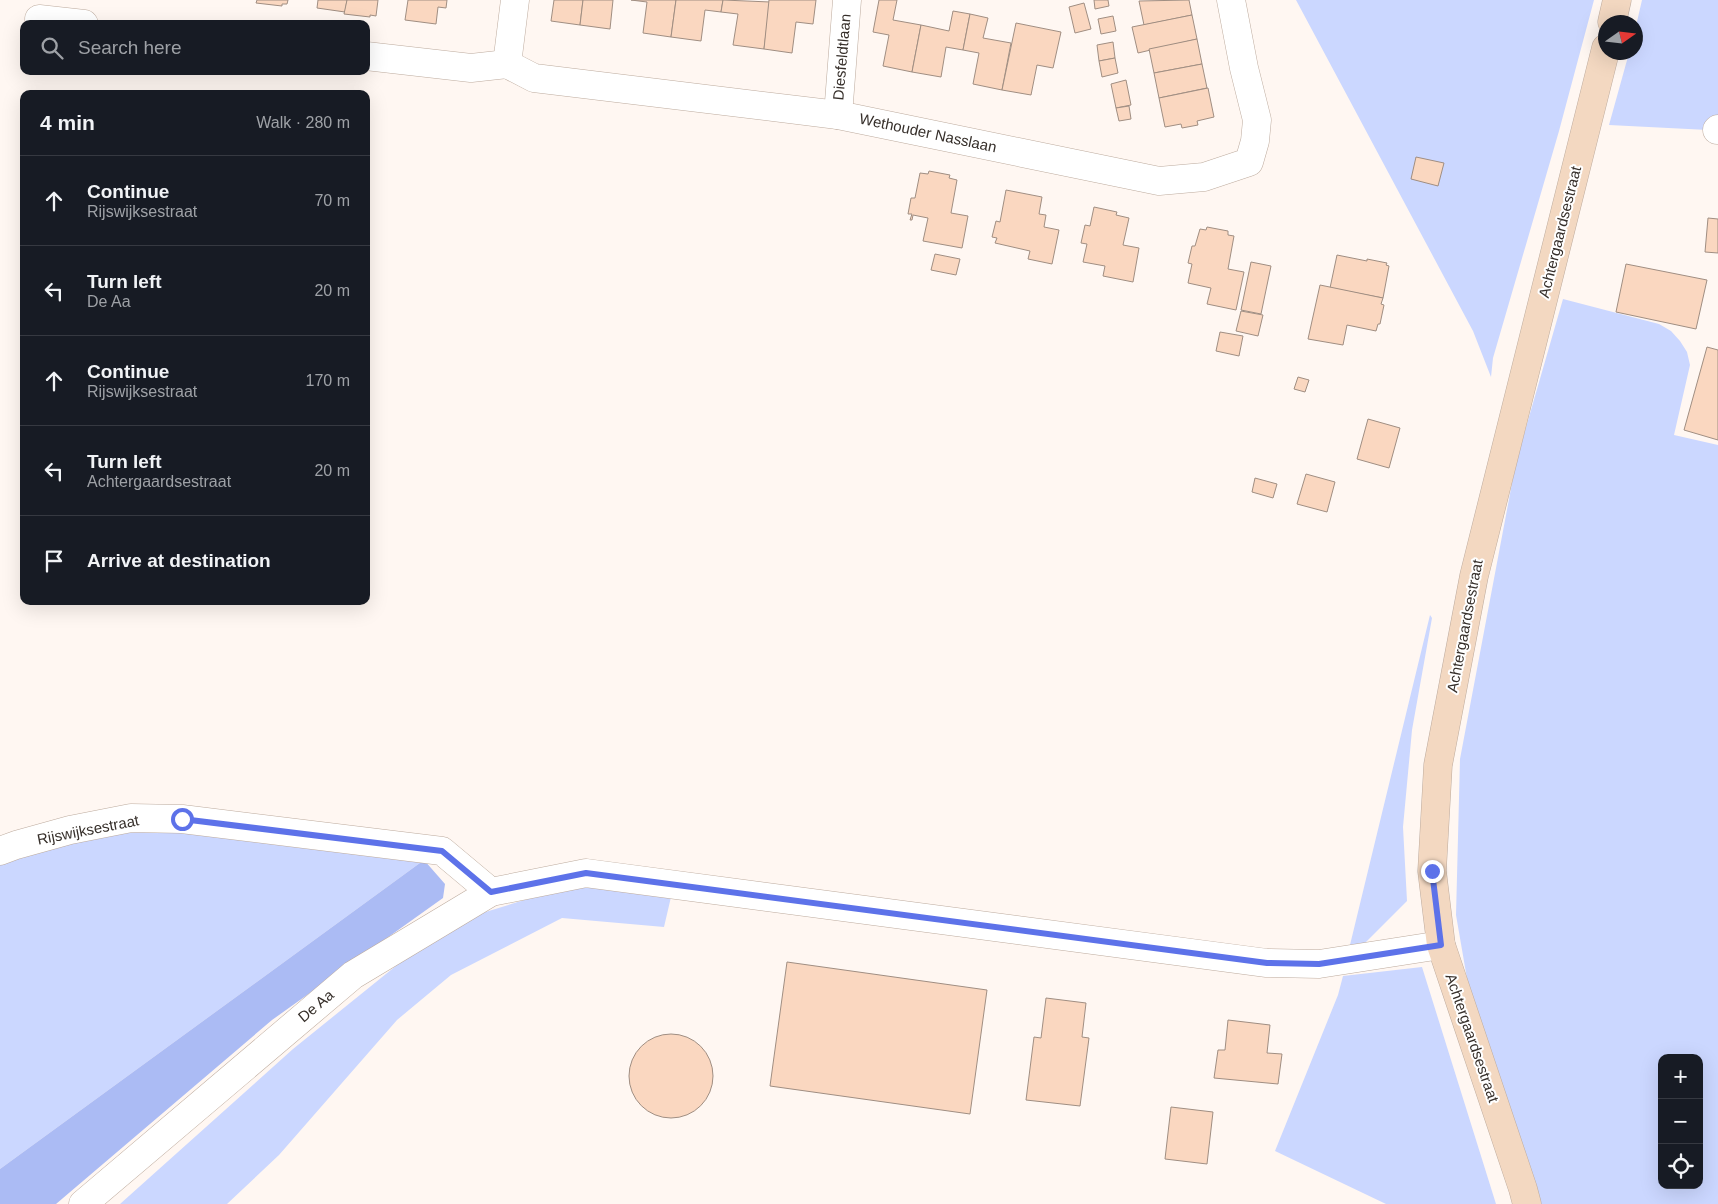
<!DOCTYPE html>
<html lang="en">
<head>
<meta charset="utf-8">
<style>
  :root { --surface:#171b24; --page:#20242c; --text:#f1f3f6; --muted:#9ea1a6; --line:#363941 }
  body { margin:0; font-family:Helvetica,sans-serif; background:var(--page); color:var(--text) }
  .controls { position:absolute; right:15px; bottom:15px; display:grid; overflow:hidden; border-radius:10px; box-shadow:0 5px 20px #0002 }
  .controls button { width:45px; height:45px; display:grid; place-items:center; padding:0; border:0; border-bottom:1px solid var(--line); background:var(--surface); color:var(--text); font:25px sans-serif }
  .compass { position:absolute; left:1598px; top:15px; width:45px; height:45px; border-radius:50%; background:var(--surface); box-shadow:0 5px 20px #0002; rotate:76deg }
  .stop { position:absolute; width:15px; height:15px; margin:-11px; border:4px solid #5d72e9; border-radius:50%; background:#fff }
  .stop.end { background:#5d72e9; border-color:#fff; box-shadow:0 1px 5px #0008 }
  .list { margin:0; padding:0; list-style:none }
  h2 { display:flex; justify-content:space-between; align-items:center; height:65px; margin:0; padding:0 20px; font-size:21px }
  h2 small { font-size:16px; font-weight:400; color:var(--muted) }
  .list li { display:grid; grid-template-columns:32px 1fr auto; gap:15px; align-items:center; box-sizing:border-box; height:90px; padding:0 20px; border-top:1px solid var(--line) }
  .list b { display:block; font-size:19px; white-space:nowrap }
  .list p { margin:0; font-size:16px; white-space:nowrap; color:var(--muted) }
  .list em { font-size:16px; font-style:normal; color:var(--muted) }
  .icon { flex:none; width:28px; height:28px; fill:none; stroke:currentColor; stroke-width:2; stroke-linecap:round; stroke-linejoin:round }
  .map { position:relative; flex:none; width:1718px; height:1204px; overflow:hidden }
  .search { position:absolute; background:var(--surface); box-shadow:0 5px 20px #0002; left:20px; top:20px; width:350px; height:55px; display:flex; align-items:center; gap:12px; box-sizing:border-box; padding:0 18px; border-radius:10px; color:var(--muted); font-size:19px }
  .panel { position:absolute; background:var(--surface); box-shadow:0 5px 20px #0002; left:20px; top:90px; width:350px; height:515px; border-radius:10px }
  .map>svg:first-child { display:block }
</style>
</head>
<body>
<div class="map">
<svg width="1718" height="1204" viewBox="0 0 1718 1204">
  <rect width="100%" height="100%" fill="#fff7f2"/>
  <g fill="#cbd7ff" fill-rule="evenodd">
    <polygon points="1296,0 1594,0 1559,131 1493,358 1491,377 1473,331"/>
    <polygon points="1642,0 1718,0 1718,123 1708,130 1609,125 1629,53 1636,52 1636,26"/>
    <path d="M 1563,299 L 1659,324 L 1671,331 L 1680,341 L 1687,352 L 1690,365 L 1674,435 L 1718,445 L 1718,1204 L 1536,1204 L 1470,996 L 1456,915 L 1460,759 L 1516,462 ZM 1662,1058 L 1699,1058 L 1699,1185 L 1662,1185 Z"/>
    <polygon points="1430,615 1432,618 1412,730 1403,827 1407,901 1364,944 1350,945"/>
    <path d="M 180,825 L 424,860 L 0,1169 L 0,865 C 56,840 120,835 180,825 Z"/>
    <polygon points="573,885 671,897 664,927 562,918 451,975 397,1020 279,1155 227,1204 120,1204 293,1049 407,957 479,914"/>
    <polygon points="1422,967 1496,1204 1386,1204 1275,1151 1338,995 1343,976"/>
  </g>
  <polygon fill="#abbbf4" points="424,860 445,884 443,898 272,1020 56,1204 0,1204 0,1169"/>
  <g fill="#fad7c0" stroke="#a08e82">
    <polygon points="257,0 288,0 287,4 282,4 282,6 256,3"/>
    <polygon points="318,0 347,0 345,12 317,8"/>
    <polygon points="347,0 378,0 376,16 370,15 370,17 344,14"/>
    <polygon points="408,0 447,0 446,8 438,7 436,24 405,20"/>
    <polygon points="554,0 583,0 580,25 551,21"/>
    <polygon points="583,0 613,0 610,29 580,25"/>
    <polygon points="631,0 676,0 671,37 643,33 647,2"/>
    <polygon points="676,0 723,0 721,12 705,10 701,41 671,37"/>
    <polygon points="723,0 770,2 764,49 733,45 738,14 721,12"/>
    <polygon points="769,0 816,0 813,24 796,22 792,53 764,49"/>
    <polygon points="879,0 897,0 893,20 921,25 912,72 883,66 889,35 873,32"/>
    <polygon points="1094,0 1108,0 1109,6 1095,9"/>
    <polygon points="1189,0 1192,15 1144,25 1139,1"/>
    <polygon points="1084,3 1091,29 1075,33 1069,7"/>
    <polygon points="953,11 970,14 963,50 946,47 941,77 912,72 921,25 949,31"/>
    <polygon points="970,14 988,18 983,38 1011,43 1002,90 973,84 979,53 963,50"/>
    <polygon points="1192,15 1197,39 1138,53 1132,27"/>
    <polygon points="1113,16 1116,31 1101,34 1098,19"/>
    <polygon points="1016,23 1061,32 1053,68 1037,65 1031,95 1002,90"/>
    <polygon points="1197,39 1202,64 1154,73 1149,49"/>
    <polygon points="1113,42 1115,58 1099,61 1097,45"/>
    <polygon points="1115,58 1118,73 1102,77 1099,61"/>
    <polygon points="1202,64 1207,88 1159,98 1154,73"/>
    <polygon points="1126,80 1131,105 1116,108 1111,84"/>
    <polygon points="1208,88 1214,117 1197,121 1198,125 1182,128 1181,124 1165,127 1159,98"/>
    <polygon points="1129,106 1131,119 1119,121 1116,108"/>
    <polygon points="1416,157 1444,163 1438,186 1411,179"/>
    <polygon points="929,171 950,175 949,178 957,180 951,213 968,216 962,248 923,241 928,218 913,215 912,220 910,220 912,214 908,214 911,198 915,198 920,173 928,174"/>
    <polygon points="1006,190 1042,197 1039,214 1046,215 1044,227 1059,230 1052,264 1028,259 1030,251 995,243 997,238 992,237 996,221 1000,222"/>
    <polygon points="1094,207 1117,212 1116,215 1129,218 1123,245 1139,248 1133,282 1103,276 1105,266 1083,262 1087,244 1081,243 1085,225 1090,226"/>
    <polygon points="1708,218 1718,219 1718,253 1705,252"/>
    <polygon points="1207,227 1228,231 1228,235 1234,236 1228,269 1244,272 1236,310 1207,304 1211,288 1188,283 1192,264 1188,263 1192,246 1195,246 1200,229 1206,230"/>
    <polygon points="935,254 960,259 956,275 931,270"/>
    <polygon points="1337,255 1367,261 1367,259 1387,263 1386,265 1389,266 1383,298 1330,288"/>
    <polygon points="1251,262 1271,266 1261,314 1241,310"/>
    <polygon points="1626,264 1707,280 1696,329 1616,312"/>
    <polygon points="1320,285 1383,298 1381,304 1384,305 1380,324 1378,324 1376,331 1347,325 1343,345 1308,339"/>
    <polygon points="1241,311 1263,315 1258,336 1236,331"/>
    <polygon points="1220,332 1243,336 1239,356 1216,351"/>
    <polygon points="1707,347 1718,350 1718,440 1684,430"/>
    <polygon points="1298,377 1309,380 1305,392 1294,389"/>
    <polygon points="1368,419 1400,428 1389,468 1357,459"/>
    <polygon points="1306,474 1335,482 1327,512 1297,504"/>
    <polygon points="1255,478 1277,484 1273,498 1252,492"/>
    <polygon points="787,962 987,990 970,1114 770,1086"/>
    <polygon points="1046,998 1086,1003 1082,1037 1089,1038 1080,1106 1026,1100 1034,1037 1041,1038"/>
    <polygon points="1228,1020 1270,1025 1267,1053 1282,1054 1278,1084 1214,1078 1218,1050 1225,1050"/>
    <circle cx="671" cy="1076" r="42"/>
    <polygon points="1171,1107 1213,1112 1207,1164 1165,1159"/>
  </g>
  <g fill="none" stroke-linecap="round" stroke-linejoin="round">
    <g stroke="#bdab9e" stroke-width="29">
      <g id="street">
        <polyline points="515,0 507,64 534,78 838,115 1159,181 1204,177 1249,162 1255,141 1257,120 1244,68 1231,0"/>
        <polyline points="39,19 84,24"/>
        <polyline points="366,56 471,68 507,64"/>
        <polyline points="838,115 847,0"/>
        <polyline points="1717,130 1718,129"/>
        <polyline points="0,851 16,845 70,830 131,818 182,819 442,851 491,892"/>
        <polyline points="83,1204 353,975 491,892 586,873 1267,963 1319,964 1441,945"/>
      </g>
    </g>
    <g stroke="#bdab9e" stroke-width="29">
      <g id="secondary">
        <polyline points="1612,22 1617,0"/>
        <polyline points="1527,1204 1523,1189 1441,945 1432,871 1438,765 1474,576 1606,48"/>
      </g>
    </g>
    <use href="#street" stroke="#fff" stroke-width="28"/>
    <use href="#secondary" stroke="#f3d8c1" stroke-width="28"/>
  </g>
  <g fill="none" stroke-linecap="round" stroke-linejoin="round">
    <polyline stroke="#5d72e9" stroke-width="6" points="182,819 442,851 491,892 586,873 1267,963 1319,964 1441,945 1432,871"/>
  </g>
  <g text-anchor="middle" stroke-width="4" stroke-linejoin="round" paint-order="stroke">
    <g font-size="15" fill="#362f2a" stroke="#fff">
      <text transform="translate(842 57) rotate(-85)" y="5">Diesfeldtlaan</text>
      <text transform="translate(928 133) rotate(12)" y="5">Wethouder Nasslaan</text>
      <text transform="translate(1560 232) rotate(-76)" y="5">Achtergaardsestraat</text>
      <text transform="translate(1465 626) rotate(-79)" y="5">Achtergaardsestraat</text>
      <text transform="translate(88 830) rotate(-11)" y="5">Rijswijksestraat</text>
      <text transform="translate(316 1006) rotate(-40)" y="5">De Aa</text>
      <text transform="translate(1472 1038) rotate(71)" y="5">Achtergaardsestraat</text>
    </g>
  </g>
</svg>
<div class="controls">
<button>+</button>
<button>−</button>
<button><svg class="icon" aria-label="locate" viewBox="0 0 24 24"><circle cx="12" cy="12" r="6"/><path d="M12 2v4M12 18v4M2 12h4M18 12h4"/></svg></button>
</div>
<svg class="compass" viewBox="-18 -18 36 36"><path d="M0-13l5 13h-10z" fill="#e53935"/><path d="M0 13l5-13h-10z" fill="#9ea1a6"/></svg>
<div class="stop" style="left:182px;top:819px"></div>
<div class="stop end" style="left:1432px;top:871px"></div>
<div class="search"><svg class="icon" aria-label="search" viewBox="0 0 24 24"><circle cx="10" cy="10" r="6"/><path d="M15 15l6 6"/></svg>Search here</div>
<section class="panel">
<h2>4 min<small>Walk · 280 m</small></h2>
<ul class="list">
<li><svg class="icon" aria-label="ahead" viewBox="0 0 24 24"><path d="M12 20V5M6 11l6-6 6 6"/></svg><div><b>Continue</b><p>Rijswijksestraat</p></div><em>70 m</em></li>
<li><svg class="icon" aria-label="left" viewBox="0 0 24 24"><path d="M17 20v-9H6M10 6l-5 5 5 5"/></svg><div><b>Turn left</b><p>De Aa</p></div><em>20 m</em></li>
<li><svg class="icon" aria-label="ahead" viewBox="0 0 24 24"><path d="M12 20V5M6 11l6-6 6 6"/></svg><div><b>Continue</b><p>Rijswijksestraat</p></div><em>170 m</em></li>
<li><svg class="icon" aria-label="left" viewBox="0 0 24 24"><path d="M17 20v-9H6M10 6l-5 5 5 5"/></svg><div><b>Turn left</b><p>Achtergaardsestraat</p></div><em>20 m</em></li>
<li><svg class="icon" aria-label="arrive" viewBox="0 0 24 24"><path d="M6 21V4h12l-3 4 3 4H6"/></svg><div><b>Arrive at destination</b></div></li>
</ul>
</section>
</div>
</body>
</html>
